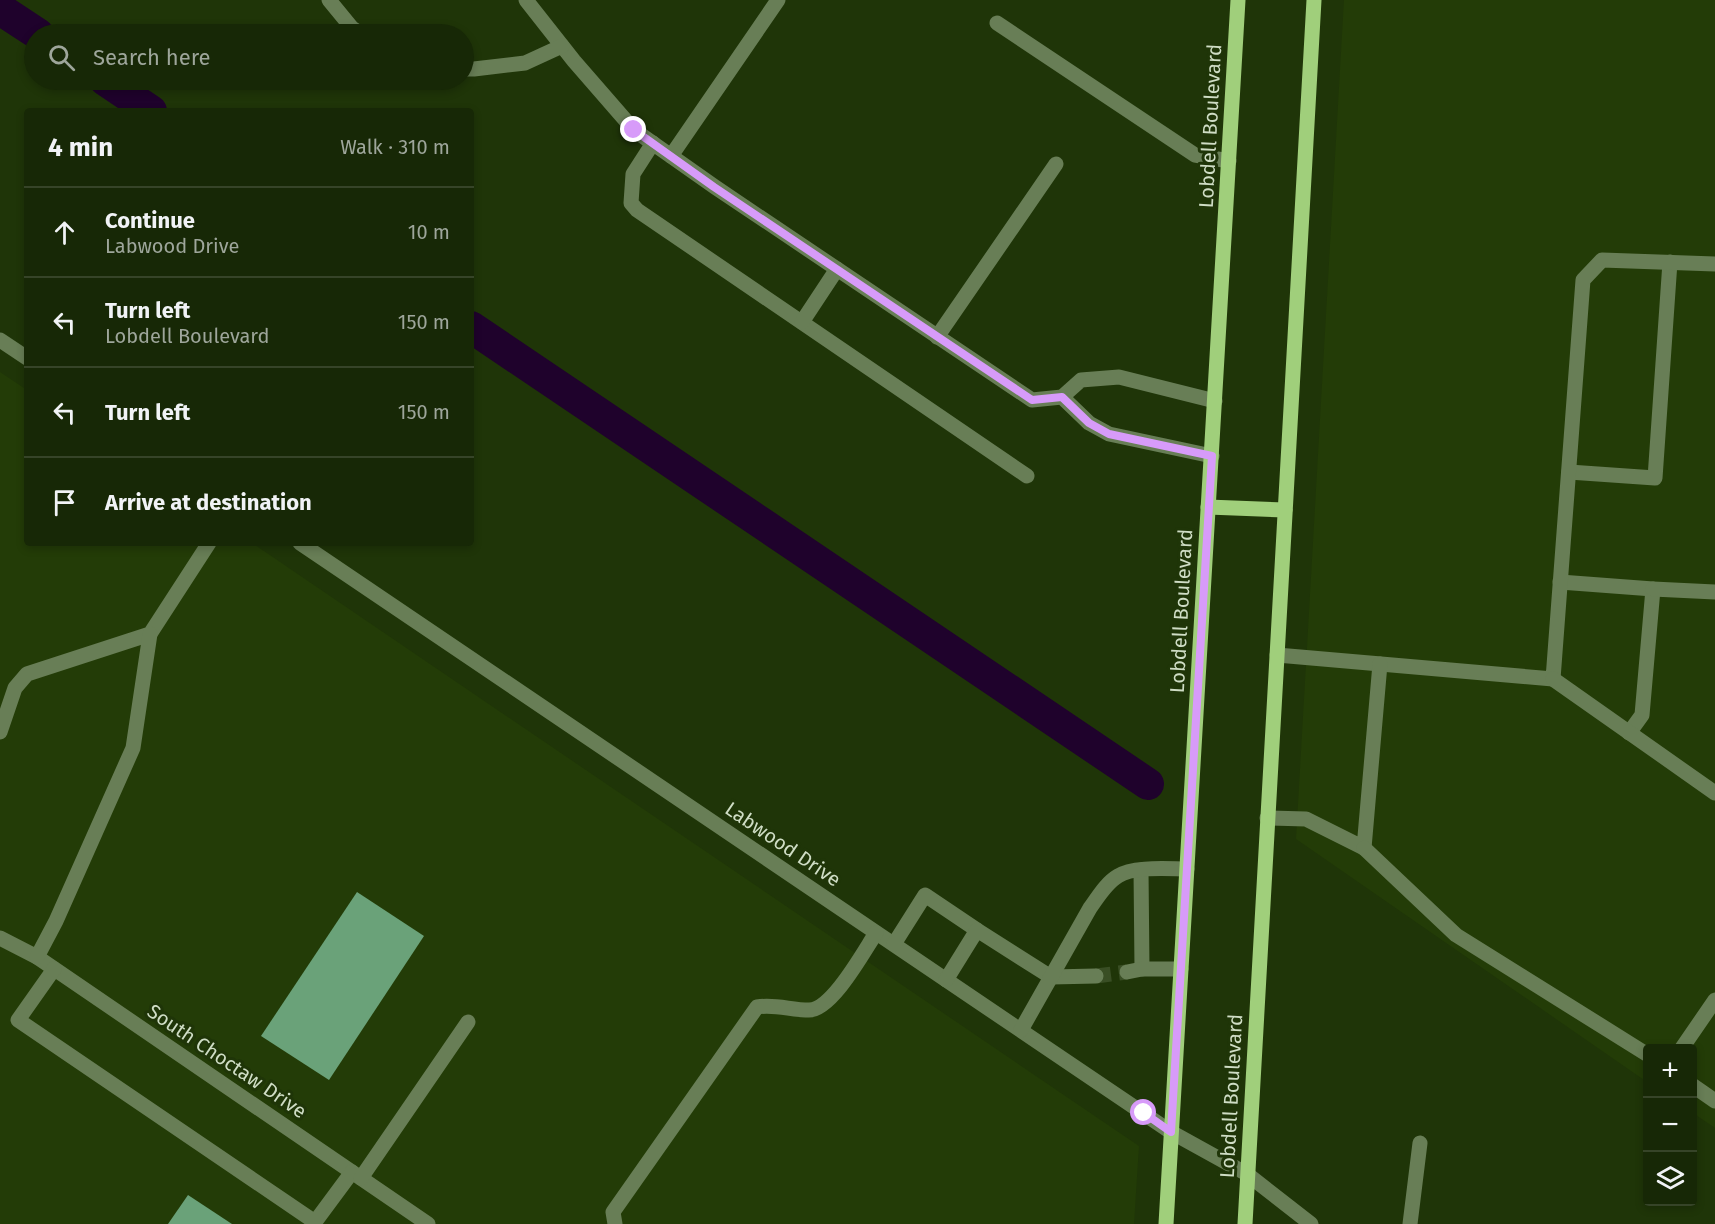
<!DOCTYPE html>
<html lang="en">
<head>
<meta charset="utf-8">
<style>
  :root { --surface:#172806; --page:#243414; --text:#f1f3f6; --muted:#9ea69b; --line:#364428 }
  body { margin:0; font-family:"Fira Sans",sans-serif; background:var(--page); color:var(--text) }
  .controls { position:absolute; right:18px; bottom:18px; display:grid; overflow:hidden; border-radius:6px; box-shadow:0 3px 9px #0003 }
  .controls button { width:54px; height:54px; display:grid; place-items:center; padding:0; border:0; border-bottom:2px solid var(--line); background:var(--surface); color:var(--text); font:30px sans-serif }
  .stop { position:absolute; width:18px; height:18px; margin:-14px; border:4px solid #d79bf9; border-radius:50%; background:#fff }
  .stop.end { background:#d79bf9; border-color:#fff; box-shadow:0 2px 6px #0008 }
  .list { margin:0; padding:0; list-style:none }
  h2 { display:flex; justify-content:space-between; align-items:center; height:78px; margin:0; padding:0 24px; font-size:26px }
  h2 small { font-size:20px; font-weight:400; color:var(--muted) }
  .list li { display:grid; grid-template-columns:39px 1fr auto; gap:18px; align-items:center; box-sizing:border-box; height:90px; padding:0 24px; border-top:2px solid var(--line) }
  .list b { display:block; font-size:22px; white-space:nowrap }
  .list p { margin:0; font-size:20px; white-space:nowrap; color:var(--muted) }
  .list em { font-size:20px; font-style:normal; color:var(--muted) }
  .icon { flex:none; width:33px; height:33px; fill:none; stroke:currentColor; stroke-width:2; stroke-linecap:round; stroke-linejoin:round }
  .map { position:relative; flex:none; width:1715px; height:1224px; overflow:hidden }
  .search { position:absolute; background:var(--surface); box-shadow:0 3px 9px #0003; left:24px; top:24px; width:450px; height:66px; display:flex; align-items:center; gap:15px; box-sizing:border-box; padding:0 21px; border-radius:33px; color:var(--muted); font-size:22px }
  .panel { position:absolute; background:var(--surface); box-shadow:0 3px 9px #0003; left:24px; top:108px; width:450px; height:438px; border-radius:6px }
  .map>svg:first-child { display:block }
</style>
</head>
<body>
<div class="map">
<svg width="1715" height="1224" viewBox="0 0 1715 1224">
  <rect width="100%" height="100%" fill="#1f3508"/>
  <g fill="#233c07">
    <polygon points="1344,0 1715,0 1715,1128 1693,1113 1692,1048 1648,1048 1647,1082 1296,839"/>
    <polygon points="0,372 27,390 27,543 252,543 1139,1146 1134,1224 0,1224"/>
  </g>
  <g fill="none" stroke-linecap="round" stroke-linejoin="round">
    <g stroke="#1f022c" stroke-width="32">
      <polyline points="0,9 38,34"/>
      <polyline points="105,80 151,111"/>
      <polyline points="471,327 1148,784"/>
    </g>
  </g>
  <g fill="#6aa279">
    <polygon points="357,892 424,936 329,1080 261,1036"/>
    <polygon points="188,1195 232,1224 168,1224"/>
  </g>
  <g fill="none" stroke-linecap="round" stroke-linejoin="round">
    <polyline stroke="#394e24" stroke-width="15" stroke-dasharray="15 8" stroke-linecap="butt" points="1096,976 1127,972"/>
    <g stroke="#687e56" stroke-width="15">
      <polyline points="329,0 352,28 361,34"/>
      <polyline points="526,0 574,61 634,130 715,187 1032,400 1062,397 1081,380 1119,377 1215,401"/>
      <polyline points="997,23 1195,155 1229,161"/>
      <polyline points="464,69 474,69 525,63 562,46"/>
      <polyline points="653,143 633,174 631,203 637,210 1027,476"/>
      <polyline points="671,156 778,0"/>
      <polyline points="802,322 837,269"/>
      <polyline points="937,337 1056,164"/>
      <polyline points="0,340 27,358"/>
      <polyline points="1062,397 1089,423 1109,434 1212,456"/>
      <polyline points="1569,472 1655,478 1670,262"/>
      <polyline points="300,543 1171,1132 1247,1174 1311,1224"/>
      <polyline points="1560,582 1653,589 1642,715 1629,733"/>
      <polyline points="1653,589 1715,592"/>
      <polyline points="1277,655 1553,679 1583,280 1602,260 1715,264"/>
      <polyline points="1553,679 1715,793"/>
      <polyline points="0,732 15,688 27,674 150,634 209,543"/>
      <polyline points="1267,818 1306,819 1364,848 1380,664"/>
      <polyline points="1364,848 1456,935 1648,1055"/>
      <polyline points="1141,870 1142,969"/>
      <polyline points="0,938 37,957 428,1224"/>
      <polyline points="894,944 925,895 977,930"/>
      <polyline points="37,957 56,921 133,748 150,634"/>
      <polyline points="54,969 18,1020 315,1222 352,1172"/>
      <polyline points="1127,972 1142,969 1181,969"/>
      <polyline points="946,980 977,930 1051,977 1096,976"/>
      <path d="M 1021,1030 L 1090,908 C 1098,897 1106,883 1118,876 C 1133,866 1169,869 1187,869"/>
      <polyline points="1682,1048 1715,1000"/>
      <polyline points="1692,1085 1715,1101"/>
      <polyline points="361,1178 468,1022"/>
      <path d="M 615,1224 L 613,1212 L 757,1007 C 775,1004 791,1010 809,1010 C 832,1010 864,951 876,933"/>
      <polyline points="1410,1224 1420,1143"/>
    </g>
    <g stroke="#a0cf7b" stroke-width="15">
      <polyline points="1208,507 1285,510"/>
      <polyline points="1166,1224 1238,0"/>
      <polyline points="1245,1224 1314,0"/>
    </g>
  </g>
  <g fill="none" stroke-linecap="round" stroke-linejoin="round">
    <polyline stroke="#d79bf9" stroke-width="8" points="634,130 714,187 1032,400 1062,397 1089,423 1109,434 1212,456 1171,1132 1144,1113"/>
  </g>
  <g text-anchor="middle" stroke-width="6" stroke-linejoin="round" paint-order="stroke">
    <g font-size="20" fill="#cfddc5" stroke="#1f3508">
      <text transform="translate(1210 126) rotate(-87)" y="7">Lobdell Boulevard</text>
      <text transform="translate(1181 611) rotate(-87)" y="7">Lobdell Boulevard</text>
      <text transform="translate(783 844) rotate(34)" y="7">Labwood Drive</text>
      <text transform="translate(227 1061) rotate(34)" y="7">South Choctaw Drive</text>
      <text transform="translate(1231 1096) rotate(-87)" y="7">Lobdell Boulevard</text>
    </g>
  </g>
</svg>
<div class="controls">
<button>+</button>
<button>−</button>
<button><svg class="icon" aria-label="layers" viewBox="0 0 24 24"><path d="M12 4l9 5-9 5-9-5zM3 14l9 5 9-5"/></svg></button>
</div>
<div class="stop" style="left:1144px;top:1113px"></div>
<div class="stop end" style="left:634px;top:130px"></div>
<div class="search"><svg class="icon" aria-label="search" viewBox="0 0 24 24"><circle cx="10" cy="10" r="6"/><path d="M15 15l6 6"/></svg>Search here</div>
<section class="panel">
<h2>4 min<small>Walk · 310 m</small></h2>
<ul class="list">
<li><svg class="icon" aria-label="ahead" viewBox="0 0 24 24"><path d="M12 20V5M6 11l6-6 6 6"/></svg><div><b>Continue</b><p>Labwood Drive</p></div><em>10 m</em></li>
<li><svg class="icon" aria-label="left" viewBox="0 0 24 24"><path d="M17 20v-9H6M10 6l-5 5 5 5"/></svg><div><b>Turn left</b><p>Lobdell Boulevard</p></div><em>150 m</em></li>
<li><svg class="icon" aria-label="left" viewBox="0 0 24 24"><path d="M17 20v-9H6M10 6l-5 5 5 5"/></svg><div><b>Turn left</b></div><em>150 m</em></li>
<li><svg class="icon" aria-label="arrive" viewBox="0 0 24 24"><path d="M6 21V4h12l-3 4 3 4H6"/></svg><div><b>Arrive at destination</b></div></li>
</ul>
</section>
</div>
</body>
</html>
